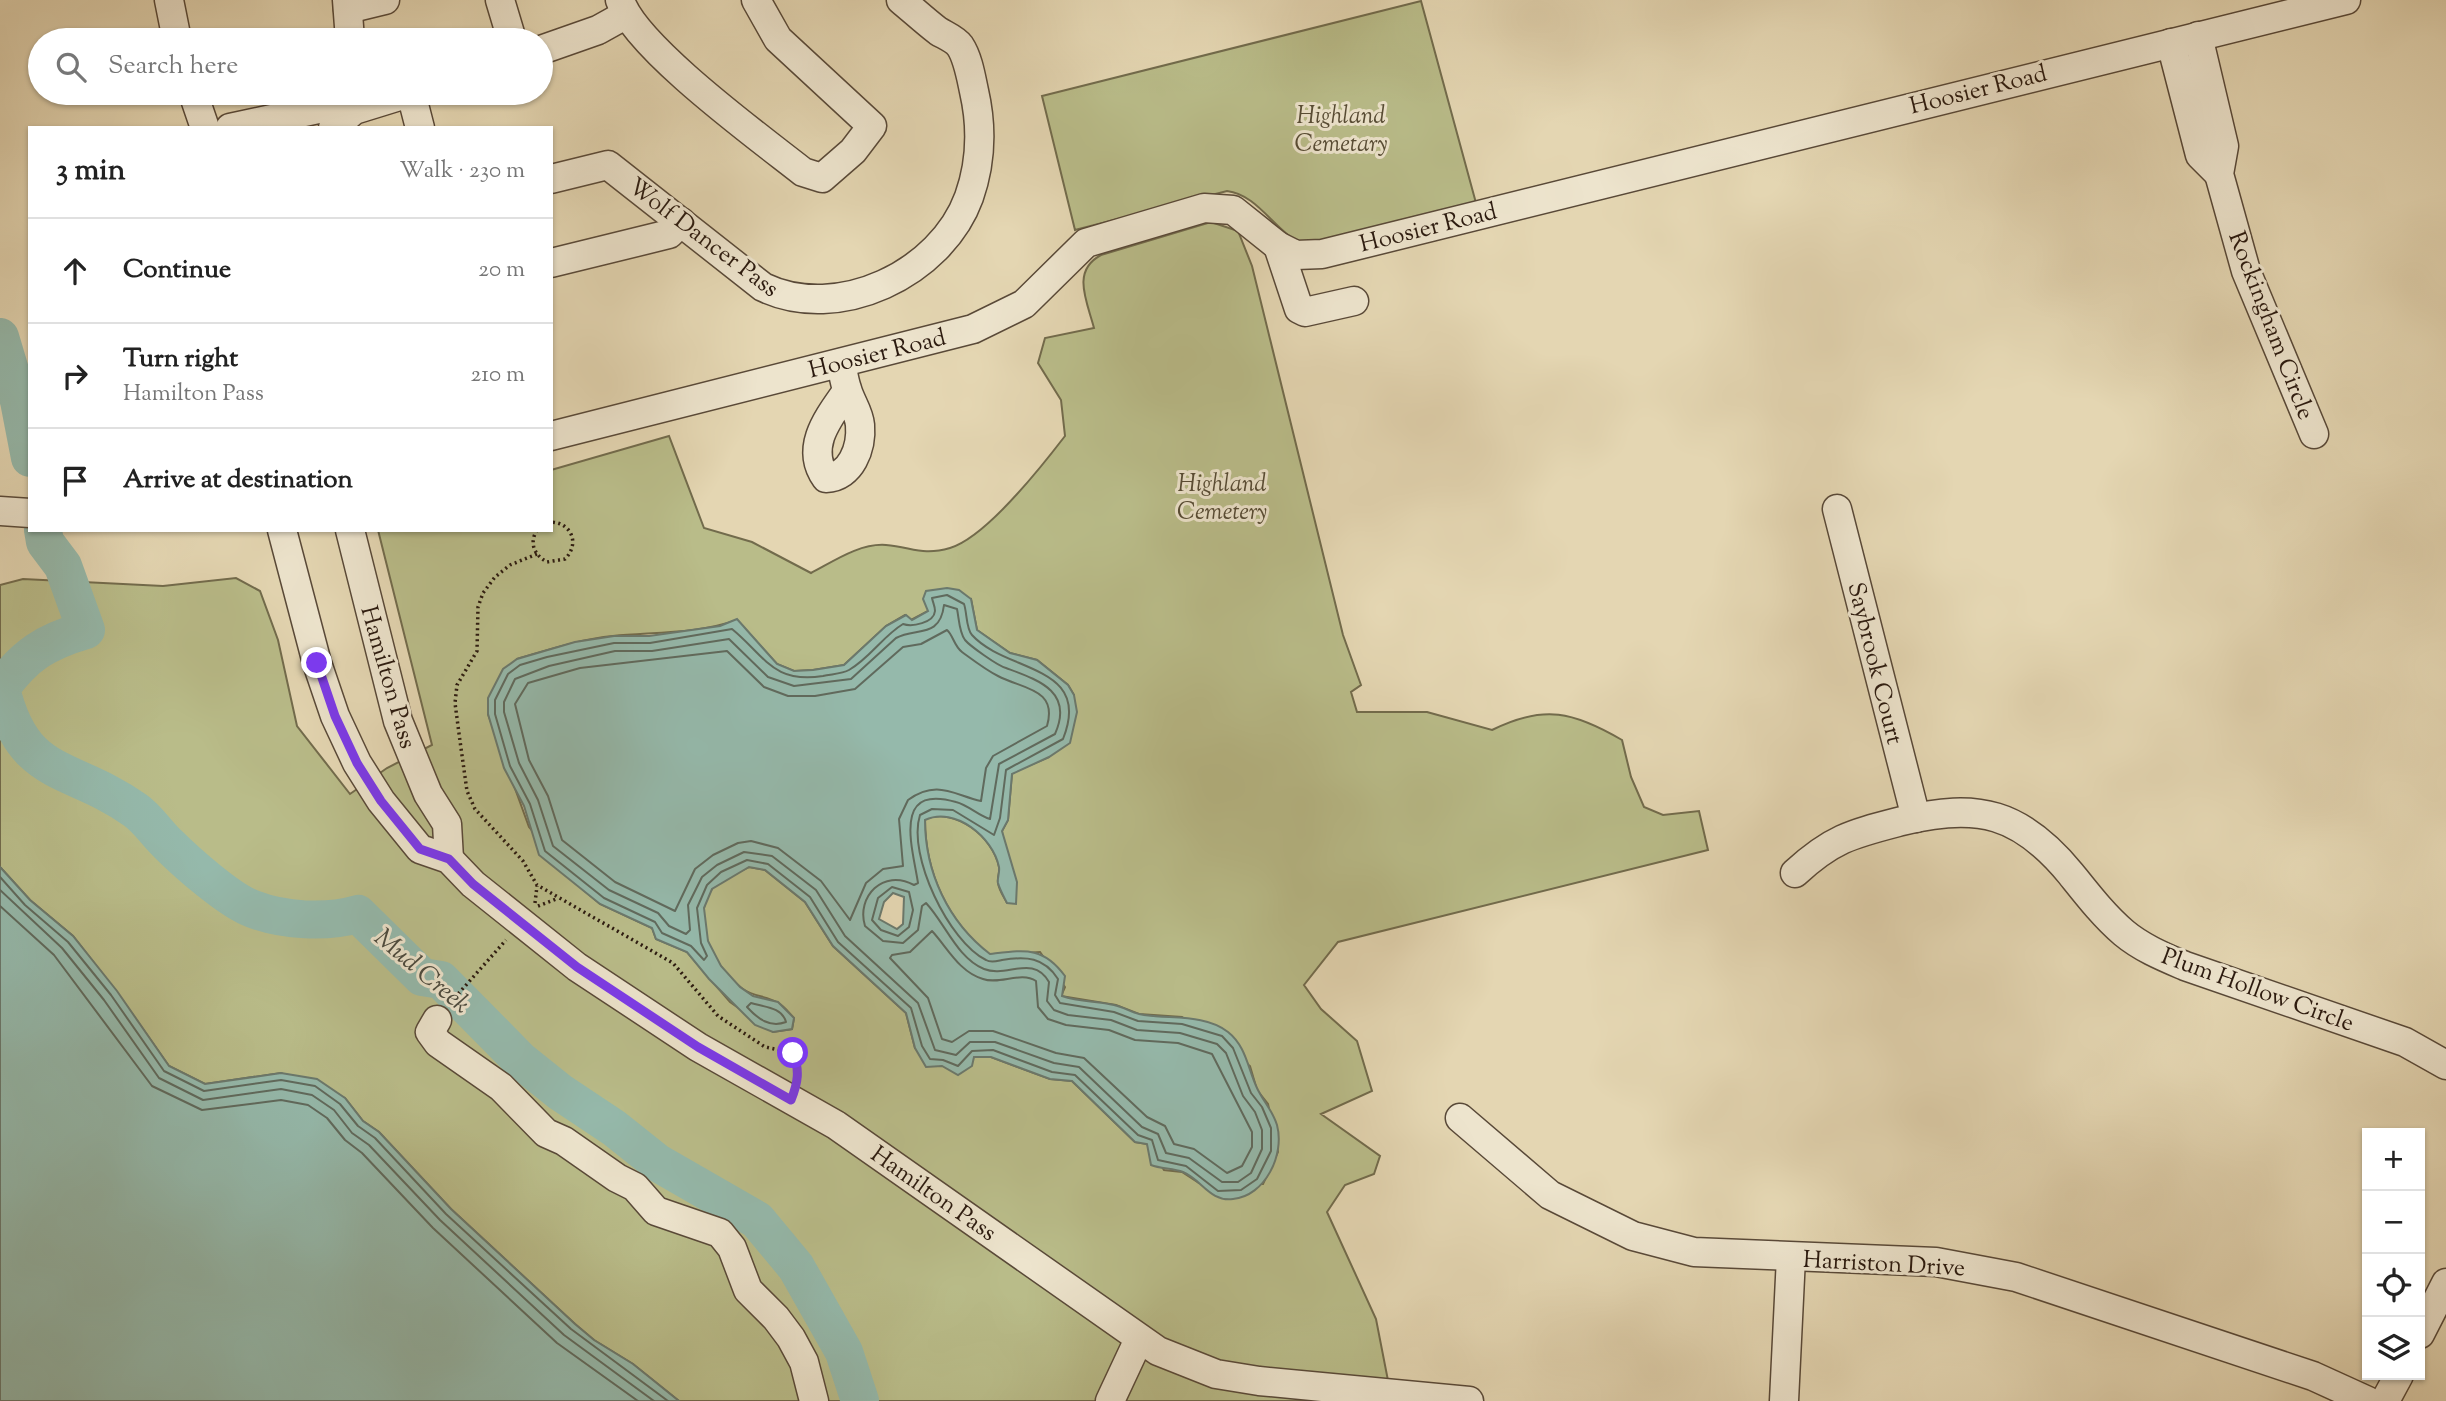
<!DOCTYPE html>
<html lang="en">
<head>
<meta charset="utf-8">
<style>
  :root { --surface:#fff; --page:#f2f2f2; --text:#222; --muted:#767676; --line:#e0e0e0 }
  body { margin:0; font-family:"Sorts Mill Goudy",serif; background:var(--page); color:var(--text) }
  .controls { position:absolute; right:21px; bottom:21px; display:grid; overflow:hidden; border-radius:0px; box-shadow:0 2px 5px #0004 }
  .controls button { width:63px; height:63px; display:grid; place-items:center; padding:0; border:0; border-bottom:2px solid var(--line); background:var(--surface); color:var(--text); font:35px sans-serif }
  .stop { position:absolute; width:21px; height:21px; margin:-16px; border:5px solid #7c3aed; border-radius:50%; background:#fff }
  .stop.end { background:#7c3aed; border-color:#fff; box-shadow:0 2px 7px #0008 }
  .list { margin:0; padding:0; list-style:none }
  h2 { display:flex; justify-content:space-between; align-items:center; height:91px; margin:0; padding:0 28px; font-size:30px }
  h2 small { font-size:23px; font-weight:400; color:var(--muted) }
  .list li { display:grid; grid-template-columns:46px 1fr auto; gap:21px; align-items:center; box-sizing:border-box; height:105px; padding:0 28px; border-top:2px solid var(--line) }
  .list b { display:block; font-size:26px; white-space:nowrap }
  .list p { margin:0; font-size:23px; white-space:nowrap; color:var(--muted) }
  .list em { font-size:23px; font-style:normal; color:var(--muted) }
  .icon { flex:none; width:38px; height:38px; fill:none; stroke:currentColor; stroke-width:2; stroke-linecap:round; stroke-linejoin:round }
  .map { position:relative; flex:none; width:2446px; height:1401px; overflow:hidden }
  .search { position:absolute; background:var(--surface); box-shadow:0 2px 5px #0004; left:28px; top:28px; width:525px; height:77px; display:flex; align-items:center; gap:18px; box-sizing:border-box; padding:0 24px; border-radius:38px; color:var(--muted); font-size:26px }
  .panel { position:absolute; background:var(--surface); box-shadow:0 2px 5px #0004; left:28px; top:126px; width:525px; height:406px; border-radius:0px }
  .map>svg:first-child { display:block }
</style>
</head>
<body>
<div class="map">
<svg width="2446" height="1401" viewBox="0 0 2446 1401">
  <rect width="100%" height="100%" fill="#e4d6b2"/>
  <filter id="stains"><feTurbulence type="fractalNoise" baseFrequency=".00286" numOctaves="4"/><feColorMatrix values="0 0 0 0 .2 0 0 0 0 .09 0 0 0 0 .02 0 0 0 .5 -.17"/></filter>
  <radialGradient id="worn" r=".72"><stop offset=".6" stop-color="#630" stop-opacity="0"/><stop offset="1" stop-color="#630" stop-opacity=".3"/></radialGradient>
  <g fill="#b9bc89" stroke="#726b4c" stroke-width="2" fill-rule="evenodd">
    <path d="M 1421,1 L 1476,203 L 1307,246 C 1276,235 1260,195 1227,191 L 1075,230 L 1042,96 Z"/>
    <path d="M 1211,222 L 1238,231 L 1252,266 L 1343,635 L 1361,685 L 1351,692 L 1357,712 L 1427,712 L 1492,730 C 1544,704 1574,712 1622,740 L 1631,777 L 1644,807 L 1663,815 L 1699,811 L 1708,850 L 1338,942 L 1304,985 L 1321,1009 L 1357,1041 L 1372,1091 L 1321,1114 L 1380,1156 L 1374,1174 L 1345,1185 L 1327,1212 L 1376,1319 L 1392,1401 L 679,1401 L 633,1364 L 594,1340 L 575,1324 L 451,1209 L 379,1132 L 363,1121 L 345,1098 L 281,1073 L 205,1084 L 169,1066 L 116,991 L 73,936 L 30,900 L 0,867 L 0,585 L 23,579 L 163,586 L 236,578 L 260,591 L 278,640 L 297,726 L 350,794 L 387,768 L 432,745 L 378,530 L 551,530 L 551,470 L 669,436 L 704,528 L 752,542 L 811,573 C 834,561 860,543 886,545 C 912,547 922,556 950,548 C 986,537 1042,466 1065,436 L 1061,400 L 1038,363 L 1045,338 L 1094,328 C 1087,301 1071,271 1101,255 ZM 971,599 L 977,630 L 1010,653 L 1037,660 L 1068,685 L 1074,695 L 1049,757 L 1012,773 L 1008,820 L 1002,831 L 1007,903 C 1004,897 999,890 998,883 C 997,878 1000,872 999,867 C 993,837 955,807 925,819 C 925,873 948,922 990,955 L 1040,952 L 1065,987 L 1061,996 L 1116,1005 L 1139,1014 L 1182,1017 L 1250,1066 L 1257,1090 L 1268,1104 L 1278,1152 L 1263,1184 L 1199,1183 L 1182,1172 L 1164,1170 L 1147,1144 L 1135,1142 L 1072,1081 L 1050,1079 L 991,1057 L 915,1048 L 906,1013 L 833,946 L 805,902 L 765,870 L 749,867 C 737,873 720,878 712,889 C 689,921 716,970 743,989 C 754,997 768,996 778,1003 C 784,1006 789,1013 794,1018 L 792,1029 L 773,1032 L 730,1002 L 687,952 L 656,939 L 652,928 L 600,904 L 581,888 L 529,827 L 488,714 L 517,659 C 548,650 580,639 613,636 C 654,632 698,634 737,620 L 777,664 L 794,671 L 813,670 L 844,665 L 886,626 L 905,615 L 911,620 L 928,611 Z"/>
  </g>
  <g fill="#95b9ab" stroke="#6b796d" stroke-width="2" fill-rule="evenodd">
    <path d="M 947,588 L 959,590 L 971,599 L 977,630 L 1010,653 L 1037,660 L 1068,685 L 1074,695 L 1077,712 L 1070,743 L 1049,757 L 1012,774 L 1008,820 L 1002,831 L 1017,882 L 1016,904 L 1007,903 C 1004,897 1000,890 998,883 C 997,878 1000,872 999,867 C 993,837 955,806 925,820 C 925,872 948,922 990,954 C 1025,950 1043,946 1065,976 L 1062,996 C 1079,1002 1097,1001 1114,1005 C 1123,1007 1131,1012 1139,1014 C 1167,1020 1204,1013 1228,1032 C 1246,1046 1248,1069 1257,1088 C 1263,1101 1273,1111 1277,1125 C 1285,1155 1265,1196 1233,1199 C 1210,1202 1202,1180 1183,1172 C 1173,1168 1161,1169 1151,1165 L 1147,1144 L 1135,1142 L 1072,1081 L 1050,1079 L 991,1057 L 974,1057 L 972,1066 L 958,1075 L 942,1066 L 926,1067 L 915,1048 L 906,1013 L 833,946 L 805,902 L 765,870 L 749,867 L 712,889 L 704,908 L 708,941 L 721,966 L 740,987 L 753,996 L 778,1002 L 794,1018 L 792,1029 L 773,1032 L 755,1025 L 709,979 L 687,952 L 656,939 L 652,928 L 600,904 L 539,855 L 524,806 L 504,768 L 488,714 L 488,698 L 503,669 L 517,659 L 575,642 L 614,636 L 649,636 L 720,626 L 737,619 L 777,664 L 794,671 L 813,670 L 844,665 L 886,626 L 906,615 L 912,620 L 928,611 L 923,599 L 926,591 ZM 893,893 L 904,897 L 903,924 L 897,929 L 879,919 L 884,902 Z"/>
    <polygon points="0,867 30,900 73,936 117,991 169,1066 205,1084 281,1073 317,1079 345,1098 363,1121 379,1132 451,1209 575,1324 594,1340 633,1364 679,1401 0,1401"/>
  </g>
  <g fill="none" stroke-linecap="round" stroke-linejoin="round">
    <g stroke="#606a5d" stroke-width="2">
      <path d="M 947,595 L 964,604 C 967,612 966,629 972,635 C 1006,673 1093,664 1063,739 L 1006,770 L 1000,818 L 994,835 L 953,810 L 932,809 L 920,815 C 907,855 949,942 986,960 C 991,963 997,961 1002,960 C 1026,956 1044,957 1058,979 L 1055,995 L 1060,1003 L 1114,1012 L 1138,1021 L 1182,1024 L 1222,1036 L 1233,1048 L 1251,1093 L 1262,1107 L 1271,1128 L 1271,1151 L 1257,1179 L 1241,1190 L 1218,1191 L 1186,1166 L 1158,1160 L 1152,1140 L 1138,1135 L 1075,1075 L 1052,1072 L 993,1050 L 972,1051 L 958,1066 L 943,1060 L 930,1059 L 922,1046 L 911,1008 L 838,942 L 810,897 L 768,864 L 747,860 L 721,872 L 707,885 L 697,908 L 701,943 L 707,956 L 704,960 L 691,946 L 662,933 L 655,922 L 604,898 L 545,851 L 530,804 L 510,766 L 495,714 L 495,700 L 508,674 L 520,665 L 547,657 L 614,643 L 650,643 L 732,629 C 765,656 773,684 823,676 C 831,674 842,674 849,670 C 870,658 883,636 903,624 C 912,627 934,623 935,611 C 935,606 933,603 932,598 Z"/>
      <path d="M 944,605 L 957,609 C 959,618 959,632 965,640 C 970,646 998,666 1006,668 C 1038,680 1074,691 1055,734 L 999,764 L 990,819 C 979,816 968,805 956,802 C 891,783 913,849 918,883 L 914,885 C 883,868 856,897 865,926 L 883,941 L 903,943 L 918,930 L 922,906 L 926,903 C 945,923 957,958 984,969 C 1007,978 1033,954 1049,982 L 1047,1001 L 1054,1010 L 1068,1015 L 1111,1020 L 1137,1030 L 1180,1033 L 1217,1044 L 1226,1053 L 1243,1096 L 1255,1112 L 1262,1130 L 1262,1149 L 1251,1173 L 1238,1182 L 1222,1182 L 1189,1158 L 1166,1153 L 1158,1134 L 1142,1127 L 1079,1067 L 1054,1063 L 995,1042 L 970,1042 L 956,1055 L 935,1050 L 918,1003 L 845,936 L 816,890 L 772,856 L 744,852 L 717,865 L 702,877 L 688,905 L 690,930 L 686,934 L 669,926 L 658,913 L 609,890 L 553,846 L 538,800 L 519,763 L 504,712 L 504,702 L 515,679 L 549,666 L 615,651 L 652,651 L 729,639 L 768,677 L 794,686 L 851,679 L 896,638 C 916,627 940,639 944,605 Z"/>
      <path d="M 947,630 C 953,635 954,646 962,652 C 973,660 986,670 998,676 C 1022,689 1058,688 1047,726 L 993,756 L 986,768 L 981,801 C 954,795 937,779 908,800 L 899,819 L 903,866 L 883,869 L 866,883 L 850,920 L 821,881 L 778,848 L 751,841 L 738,843 L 713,855 L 695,869 L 675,911 L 615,882 L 562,840 L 548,796 L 529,760 L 515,704 L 528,683 L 580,668 L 727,651 L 764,687 L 788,696 L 815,696 L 855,689 L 903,647 L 921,644 Z"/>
      <polyline points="0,877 25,905 68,942 111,995 164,1071 204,1091 281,1080 315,1086 340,1104 358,1126 375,1138 446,1214 571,1329 668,1401"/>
      <polygon points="892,887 909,892 913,910 909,927 898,936 881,930 872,920 878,898"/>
      <polyline points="0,890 62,948 104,1000 159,1078 203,1100 281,1089 312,1095 334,1110 352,1133 369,1145 440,1220 564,1335 654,1401"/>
      <polyline points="0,906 54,955 152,1086 202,1110 281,1100 308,1105 327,1118 345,1140 362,1153 433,1228 557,1343 638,1401"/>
      <path d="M 932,931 C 947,947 959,972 983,979 C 999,985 1021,971 1036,981 L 1038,1007 L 1048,1019 L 1066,1025 L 1109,1030 L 1135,1040 L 1178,1043 L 1212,1054 L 1252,1132 L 1252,1147 L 1242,1166 L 1227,1173 L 1194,1149 L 1174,1144 L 1165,1126 L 1147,1117 L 1084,1058 L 1056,1053 L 993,1031 L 969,1031 L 952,1042 L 942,1039 L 928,998 L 890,958 L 892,955 L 910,952 Z"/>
      <path d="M 751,1003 C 764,1007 782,1007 786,1022 C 770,1028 758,1019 747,1007 Z"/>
    </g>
    <g stroke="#95b9ab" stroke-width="38">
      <polyline points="0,337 19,401 30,458"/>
      <path d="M 43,530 L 45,542 L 63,566 L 86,630 C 45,642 25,655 1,688 C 23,781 71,764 135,810 C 148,819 157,834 168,844 C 186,862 230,901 253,909 C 283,921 327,923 358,914 L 422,977 L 441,980 L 520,1060 L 560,1092 L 614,1128 L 658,1163 L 757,1220 L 796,1267 L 844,1352 L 860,1401"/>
    </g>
    <g stroke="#594938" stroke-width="31">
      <g id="minor">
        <polyline points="169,0 177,40"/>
        <polyline points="347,0 350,40"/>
        <polyline points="500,0 512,40"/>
        <path d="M 620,0 C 635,47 760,138 803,172 L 822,178 L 853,151 L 872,126 L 778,39 L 756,0"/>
        <polyline points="348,9 385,0"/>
        <polyline points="2198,36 2224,146 2219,174 2246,271 2314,434"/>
        <polyline points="2171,43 2200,155 2219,174"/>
        <polyline points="541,50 598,30 625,15"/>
        <polyline points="193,93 205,128"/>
        <polyline points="411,93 420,128"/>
        <polyline points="230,128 332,106 354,110"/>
        <polyline points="333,128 354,110 409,93"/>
        <path d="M 551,179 L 608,165 L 763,287 C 838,323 941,274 969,197 C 981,163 982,126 974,91 C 971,77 968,58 960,46 C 955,39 944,35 938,31 C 925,21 913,10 901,0"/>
        <polyline points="1278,246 1299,309 1305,312 1354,301"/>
        <polyline points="551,263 669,234 681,222"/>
        <path d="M 841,363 C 843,371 844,381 847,389 C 850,401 859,412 860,425 C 862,448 851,477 826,478 C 804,447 829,417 847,391"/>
        <polyline points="551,436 973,329 1024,304 1086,243 1204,208 1233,210 1278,246 1296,255 1322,254 2346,0"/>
        <polyline points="1837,509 1916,818"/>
        <polyline points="0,511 30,513"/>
        <polyline points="282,530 317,663 335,716 357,763 381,801 420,849 449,859 473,884 577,967 698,1047 836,1125 1158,1351 1216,1374 1259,1381 1469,1401"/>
        <polyline points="350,530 398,721 428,794 447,824 449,859"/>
        <path d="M 1795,873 C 1833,838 1852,834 1902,821 C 1978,802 2021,813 2071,874 C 2087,894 2104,916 2124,933 C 2142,948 2164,957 2185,966 L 2405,1042 L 2446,1065"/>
        <polyline points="437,1020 430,1032 438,1043 501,1087 546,1133 564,1141 617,1178 635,1187 656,1211 720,1233 732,1248 748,1290 776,1318 791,1338 804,1362 814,1401"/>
        <polyline points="1460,1118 1550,1195 1633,1236 1694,1252 1936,1262 2016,1277 2313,1376 2368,1401"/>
        <polyline points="2420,1334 2446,1283"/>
        <polyline points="1110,1401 1139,1339"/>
        <polyline points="1784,1401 1791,1257"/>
        <polyline points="2385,1401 2399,1375"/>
      </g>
    </g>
    <g stroke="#2b1a0f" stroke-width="3.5" stroke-dasharray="2 3.5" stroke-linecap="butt">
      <path d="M 537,530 C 529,543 534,555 547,562 L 565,559 C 580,544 572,523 551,522"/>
      <polyline points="537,554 510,565 495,577 483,593 478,607 477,651 457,685 455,703 460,741 467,791 475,809 523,861 537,885 673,963 718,1016 765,1047 794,1053 798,1074"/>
      <polyline points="535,903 537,886"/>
      <polyline points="538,906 556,899"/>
      <polyline points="451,1002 506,940"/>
    </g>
    <use href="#minor" stroke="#ede4cd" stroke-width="28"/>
  </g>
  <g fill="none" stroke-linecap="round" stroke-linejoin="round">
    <path stroke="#7c3aed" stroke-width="9" d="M 317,663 L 335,716 L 357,763 L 381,801 L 420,849 L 449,859 L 473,884 L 577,967 L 698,1047 L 791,1100 C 798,1083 800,1070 793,1053"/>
  </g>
  <g text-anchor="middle" stroke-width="6" stroke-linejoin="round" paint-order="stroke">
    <g font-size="24" fill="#2b1a0f" stroke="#ede4cd">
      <text transform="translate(1978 89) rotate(-14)" y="8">Hoosier Road</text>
      <text transform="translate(1428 227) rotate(-14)" y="8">Hoosier Road</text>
      <text transform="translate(704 237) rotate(37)" y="8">Wolf Dancer Pass</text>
      <text transform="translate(2272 325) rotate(69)" y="8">Rockingham Circle</text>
      <text transform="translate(877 353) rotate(-14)" y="8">Hoosier Road</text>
      <text transform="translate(1876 663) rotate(76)" y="8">Saybrook Court</text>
      <text transform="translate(389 677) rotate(74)" y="8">Hamilton Pass</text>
      <text transform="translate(2258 989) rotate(20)" y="8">Plum Hollow Circle</text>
      <text transform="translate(934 1193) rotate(35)" y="8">Hamilton Pass</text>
      <text transform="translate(1884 1263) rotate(3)" y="8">Harriston Drive</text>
    </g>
    <g font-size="24" font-style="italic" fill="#564b34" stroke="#ede4cd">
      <text x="1341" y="123">Highland<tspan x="1341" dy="28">Cemetary</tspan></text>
      <text x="1222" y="491">Highland<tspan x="1222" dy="28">Cemetery</tspan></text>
    </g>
    <g font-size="26" font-style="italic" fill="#4b4a3e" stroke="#ede4cd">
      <text transform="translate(423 970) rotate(40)" y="9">Mud Creek</text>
    </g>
  </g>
  <rect width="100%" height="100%" filter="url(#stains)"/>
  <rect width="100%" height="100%" fill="url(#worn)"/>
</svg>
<div class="controls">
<button>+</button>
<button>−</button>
<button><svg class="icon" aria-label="locate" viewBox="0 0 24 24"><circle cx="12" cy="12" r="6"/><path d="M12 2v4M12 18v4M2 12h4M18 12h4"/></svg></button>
<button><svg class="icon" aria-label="layers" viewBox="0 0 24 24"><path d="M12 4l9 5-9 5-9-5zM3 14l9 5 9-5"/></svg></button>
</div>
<div class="stop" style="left:793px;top:1053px"></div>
<div class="stop end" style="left:317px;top:663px"></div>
<div class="search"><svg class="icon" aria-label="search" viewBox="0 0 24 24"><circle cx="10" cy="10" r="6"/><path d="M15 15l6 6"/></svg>Search here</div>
<section class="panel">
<h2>3 min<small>Walk · 230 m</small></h2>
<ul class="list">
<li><svg class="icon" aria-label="ahead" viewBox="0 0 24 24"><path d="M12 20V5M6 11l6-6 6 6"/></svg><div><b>Continue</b></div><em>20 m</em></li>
<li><svg class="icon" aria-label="right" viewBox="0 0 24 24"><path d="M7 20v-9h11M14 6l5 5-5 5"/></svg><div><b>Turn right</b><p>Hamilton Pass</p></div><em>210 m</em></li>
<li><svg class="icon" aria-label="arrive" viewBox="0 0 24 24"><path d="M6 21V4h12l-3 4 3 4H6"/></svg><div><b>Arrive at destination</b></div></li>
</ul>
</section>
</div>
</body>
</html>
